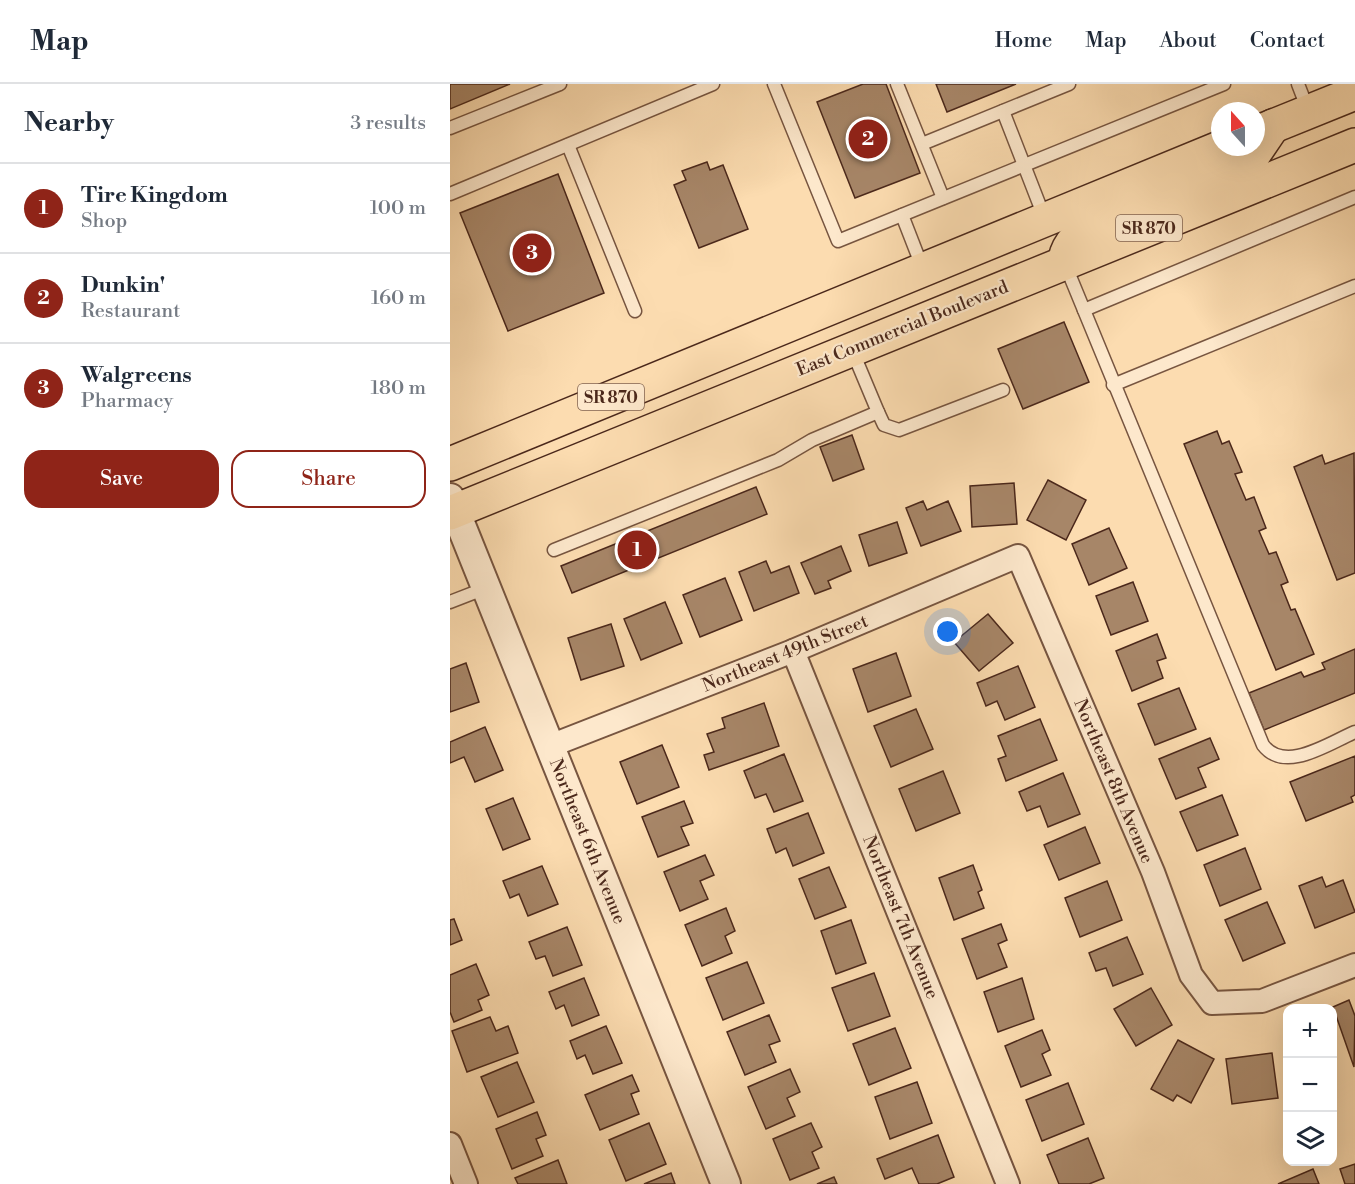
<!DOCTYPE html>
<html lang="en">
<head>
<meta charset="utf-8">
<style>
  :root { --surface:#fff; --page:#f2f2f3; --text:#1f2937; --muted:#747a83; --line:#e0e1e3; --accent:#8f2418 }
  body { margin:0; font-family:"Libre Bodoni",serif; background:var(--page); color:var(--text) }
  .controls { position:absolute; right:18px; bottom:18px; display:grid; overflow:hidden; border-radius:12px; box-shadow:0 6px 24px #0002 }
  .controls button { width:54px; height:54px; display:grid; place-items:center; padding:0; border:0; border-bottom:2px solid var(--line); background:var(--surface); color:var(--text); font:30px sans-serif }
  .compass { position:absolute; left:761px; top:18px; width:54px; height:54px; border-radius:50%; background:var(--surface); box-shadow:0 6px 24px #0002; rotate:339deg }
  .you { position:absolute; left:498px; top:548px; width:21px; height:21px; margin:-15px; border:4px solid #fff; border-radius:50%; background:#1a73e8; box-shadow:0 0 0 9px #1a73e833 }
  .badge { display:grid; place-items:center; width:39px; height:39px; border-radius:50%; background:var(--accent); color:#fff; font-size:20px; font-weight:700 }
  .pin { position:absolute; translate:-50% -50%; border:3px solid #fff; box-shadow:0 2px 6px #0006 }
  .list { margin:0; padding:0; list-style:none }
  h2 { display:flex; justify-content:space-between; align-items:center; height:78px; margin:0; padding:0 24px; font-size:26px }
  h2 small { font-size:20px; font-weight:400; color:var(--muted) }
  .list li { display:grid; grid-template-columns:39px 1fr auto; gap:18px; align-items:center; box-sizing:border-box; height:90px; padding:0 24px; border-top:2px solid var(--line) }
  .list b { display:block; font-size:22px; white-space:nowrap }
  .list p { margin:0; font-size:20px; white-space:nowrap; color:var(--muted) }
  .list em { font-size:20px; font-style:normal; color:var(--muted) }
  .actions { display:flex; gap:12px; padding:18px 24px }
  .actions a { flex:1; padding:14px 0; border:2px solid var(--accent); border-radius:18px; text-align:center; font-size:21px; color:var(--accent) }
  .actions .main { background:var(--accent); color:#fff }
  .icon { flex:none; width:33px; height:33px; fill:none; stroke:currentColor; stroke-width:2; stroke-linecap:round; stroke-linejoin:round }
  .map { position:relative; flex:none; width:905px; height:1100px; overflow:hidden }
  header { display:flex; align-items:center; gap:36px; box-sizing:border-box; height:84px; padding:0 30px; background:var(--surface); border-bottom:2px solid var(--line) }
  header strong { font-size:28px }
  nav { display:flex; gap:33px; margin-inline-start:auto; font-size:21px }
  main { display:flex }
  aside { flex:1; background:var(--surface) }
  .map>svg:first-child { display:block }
</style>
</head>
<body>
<header>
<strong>Map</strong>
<nav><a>Home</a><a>Map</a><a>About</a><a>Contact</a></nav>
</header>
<main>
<aside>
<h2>Nearby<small>3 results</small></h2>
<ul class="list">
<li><span class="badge">1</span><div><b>Tire Kingdom</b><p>Shop</p></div><em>100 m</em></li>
<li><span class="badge">2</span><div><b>Dunkin'</b><p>Restaurant</p></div><em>160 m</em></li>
<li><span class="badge">3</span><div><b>Walgreens</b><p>Pharmacy</p></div><em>180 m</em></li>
</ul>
<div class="actions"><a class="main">Save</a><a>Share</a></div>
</aside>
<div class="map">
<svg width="905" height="1100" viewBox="0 0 905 1100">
  <rect width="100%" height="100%" fill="#fcdcb0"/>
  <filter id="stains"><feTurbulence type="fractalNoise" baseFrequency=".00333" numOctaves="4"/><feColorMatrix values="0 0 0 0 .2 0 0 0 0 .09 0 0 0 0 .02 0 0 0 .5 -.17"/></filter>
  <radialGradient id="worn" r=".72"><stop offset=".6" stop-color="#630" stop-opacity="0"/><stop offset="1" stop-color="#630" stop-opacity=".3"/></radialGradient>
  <g fill="#a78668" stroke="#4b281b" stroke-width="1.5">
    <polygon points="0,0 60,0 0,25"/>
    <polygon points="413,0 436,0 470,89 405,114 367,18"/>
    <polygon points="486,0 566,0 497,28"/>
    <polygon points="257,78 260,86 273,81 298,145 249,164 224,101 236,96 232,87"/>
    <polygon points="108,90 154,209 58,247 10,129"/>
    <polygon points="614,238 639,298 573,325 548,265"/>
    <polygon points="767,347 772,360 779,357 792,388 785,390 796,416 804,413 816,444 809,447 819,470 826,468 838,498 831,501 841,526 845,525 864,570 826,586 734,360"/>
    <polygon points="402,351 414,385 383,397 370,363"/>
    <polygon points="904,369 905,489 887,496 844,383 872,371 875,380"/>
    <polygon points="598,396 636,416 616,456 577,436"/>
    <polygon points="564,399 567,440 522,443 520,402"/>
    <polygon points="306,403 317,430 122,509 111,482"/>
    <polygon points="473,417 477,426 498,417 511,447 471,462 456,424"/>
    <polygon points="447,438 457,469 419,482 409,451"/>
    <polygon points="659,444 677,484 639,501 622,460"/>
    <polygon points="391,462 401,487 378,497 381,504 365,510 351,479"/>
    <polygon points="316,477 321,489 339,482 349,509 304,527 289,488"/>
    <polygon points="275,494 292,536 250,553 233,511"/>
    <polygon points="683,498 698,537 661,551 646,512"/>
    <polygon points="215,518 232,559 191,576 174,535"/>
    <polygon points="538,530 563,559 529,587 504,558"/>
    <polygon points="161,540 174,582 131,596 118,554"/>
    <polygon points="707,550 716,574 707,577 713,594 682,607 666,567"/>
    <polygon points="905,565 905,609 814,646 799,609 851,588 854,593 875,585 872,579"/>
    <polygon points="446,569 461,612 418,628 403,585"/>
    <polygon points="16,579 29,618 0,628 0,585"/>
    <polygon points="568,582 585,623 555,636 547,617 536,622 527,599"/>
    <polygon points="729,604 746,645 705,661 688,620"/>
    <polygon points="314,619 329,662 259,686 254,671 264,668 257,650 275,644 272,634"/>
    <polygon points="466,625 483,665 441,683 424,642"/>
    <polygon points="590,635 607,676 556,697 548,675 556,672 548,652"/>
    <polygon points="35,643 53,686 25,698 14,673 0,679 0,658"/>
    <polygon points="760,654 769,675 748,684 756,703 726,715 709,675"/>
    <polygon points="212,661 229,703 187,720 170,678"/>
    <polygon points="334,670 353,717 324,728 316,710 305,714 294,687"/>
    <polygon points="905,672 905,711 901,713 903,718 856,737 840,698"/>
    <polygon points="493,687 510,729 466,747 449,705"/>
    <polygon points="613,689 630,730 598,743 590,722 577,727 569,708"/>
    <polygon points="772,711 788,751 747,767 730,728"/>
    <polygon points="63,714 80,755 53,766 36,725"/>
    <polygon points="234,717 243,739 231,743 239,761 208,773 192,733"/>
    <polygon points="358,729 374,769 343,782 336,764 326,769 317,745"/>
    <polygon points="635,743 650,779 609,796 594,761"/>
    <polygon points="795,764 811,805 770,822 754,781"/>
    <polygon points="255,771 264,791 250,797 258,815 230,827 214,788"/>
    <polygon points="523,781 532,806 528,808 534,824 504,836 489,794"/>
    <polygon points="92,782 108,820 78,832 69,810 60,814 53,797"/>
    <polygon points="379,783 396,823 365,835 349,795"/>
    <polygon points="872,793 876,803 893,796 905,828 865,844 849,802"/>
    <polygon points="657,797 672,836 630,853 615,814"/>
    <polygon points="817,818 835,859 793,877 775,836"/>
    <polygon points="276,824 285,847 275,852 282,869 252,882 235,841"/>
    <polygon points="4,835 12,856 0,861 0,836"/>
    <polygon points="401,836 416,879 386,890 371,847"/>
    <polygon points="551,840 557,856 548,860 557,883 527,895 512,855"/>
    <polygon points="117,843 132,881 103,892 95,872 86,875 79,858"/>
    <polygon points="677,853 693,890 663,902 656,884 646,887 639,869"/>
    <polygon points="297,878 314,919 273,936 256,894"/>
    <polygon points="26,880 39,911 28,916 32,926 4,938 0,928 0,891"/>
    <polygon points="424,889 440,932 398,947 382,904"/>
    <polygon points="134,894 149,931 122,942 114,921 106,925 99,908"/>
    <polygon points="572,894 584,935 548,948 534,908"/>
    <polygon points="701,904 722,941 686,962 664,925"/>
    <polygon points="899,916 905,932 904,983 883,923"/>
    <polygon points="319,931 330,957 319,961 326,978 295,991 277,948"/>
    <polygon points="40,933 46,947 58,942 68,969 17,988 2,947"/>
    <polygon points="156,942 172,979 143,990 135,971 127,975 120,957"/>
    <polygon points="445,944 461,984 419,1001 403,960"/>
    <polygon points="592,946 600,966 592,970 601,991 571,1003 555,962"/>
    <polygon points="728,956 764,975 741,1019 727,1011 723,1017 701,1005"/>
    <polygon points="822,969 828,1014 782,1020 776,975"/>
    <polygon points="67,978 84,1018 48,1033 31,993"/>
    <polygon points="340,985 350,1008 337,1014 345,1032 316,1045 298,1003"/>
    <polygon points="182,991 189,1007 181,1010 189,1030 150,1046 135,1011"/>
    <polygon points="467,998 482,1039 440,1055 425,1013"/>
    <polygon points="618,999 634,1040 592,1057 576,1016"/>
    <polygon points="87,1028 96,1051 86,1055 93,1072 62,1085 46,1045"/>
    <polygon points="199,1039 216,1080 176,1097 159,1056"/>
    <polygon points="361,1039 372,1063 362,1068 369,1084 340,1096 323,1055"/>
    <polygon points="488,1051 504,1093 487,1100 469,1100 462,1084 435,1095 427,1075"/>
    <polygon points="638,1054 654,1094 639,1100 609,1100 597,1071"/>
    <polygon points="108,1076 117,1100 68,1100 65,1094"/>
    <polygon points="905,1080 905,1100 895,1100 890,1085"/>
    <polygon points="863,1085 869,1100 828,1100"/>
    <polygon points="221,1089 225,1100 194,1100"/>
    <polygon points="384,1093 387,1100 367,1100"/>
  </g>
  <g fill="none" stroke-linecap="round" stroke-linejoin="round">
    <g stroke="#775540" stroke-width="15">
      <g id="service">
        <polyline points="324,0 388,157 774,0"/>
        <polyline points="447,0 493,114"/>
        <polyline points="848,0 858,26"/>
        <polyline points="553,27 595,135"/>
        <polyline points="0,44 110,0"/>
        <polyline points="472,60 619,0"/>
        <polyline points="118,61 185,227"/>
        <polyline points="0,110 263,0"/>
        <polyline points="452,131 473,185"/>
        <path d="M 615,180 L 813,661 C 835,690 879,659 905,648"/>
        <polyline points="634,226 905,113"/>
        <polyline points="663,301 905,202"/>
        <polyline points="428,328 434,341 449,346 553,306"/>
        <polyline points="104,466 328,376 362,356 428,328 402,266"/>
        <polyline points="0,518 36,504"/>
      </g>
    </g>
    <g stroke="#775540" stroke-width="26">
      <g id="minor">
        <polyline points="343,567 558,1100"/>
        <polyline points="100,662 343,567 568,472 703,788 741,891 762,919 812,917 905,881"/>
        <polyline points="0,1060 16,1100"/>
      </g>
    </g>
    <g stroke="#775540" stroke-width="32">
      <polyline id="tertiary" points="0,414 276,1100"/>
    </g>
    <g stroke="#4b281b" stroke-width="36">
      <g id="primary">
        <polyline points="806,49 905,9"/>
        <path d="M 615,175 C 619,158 629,151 643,141 L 791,80 L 804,70 L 823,42"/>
        <polyline points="0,380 772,63"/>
        <polyline points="0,429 905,61"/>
      </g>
    </g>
    <use href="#service" stroke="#fde8cc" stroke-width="12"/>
    <use href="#minor" stroke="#fde8cc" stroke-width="22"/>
    <use href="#tertiary" stroke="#fde8cc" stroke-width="28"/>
    <use href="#primary" stroke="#fcdcb0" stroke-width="33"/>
  </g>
  <g text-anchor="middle" stroke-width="4.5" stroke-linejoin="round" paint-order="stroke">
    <g fill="#fde8cc" stroke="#806250" stroke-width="1.5">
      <rect x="666" y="131" width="66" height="26" rx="4.5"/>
      <rect x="128" y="300" width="66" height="26" rx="4.5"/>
    </g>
    <g font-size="16" font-weight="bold" fill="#4b281b">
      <text x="699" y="150">SR 870</text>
      <text x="161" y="319">SR 870</text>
    </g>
    <g font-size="18" fill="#4b281b" stroke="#fde8cc">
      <text transform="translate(452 244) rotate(-22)" y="6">East Commercial Boulevard</text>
      <text transform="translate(335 569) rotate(-22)" y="6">Northeast 49th Street</text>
      <text transform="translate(664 697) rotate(67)" y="6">Northeast 8th Avenue</text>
      <text transform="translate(138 757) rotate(68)" y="6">Northeast 6th Avenue</text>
      <text transform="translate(451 833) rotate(68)" y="6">Northeast 7th Avenue</text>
    </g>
  </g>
  <rect width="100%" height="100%" filter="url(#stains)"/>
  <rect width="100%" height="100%" fill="url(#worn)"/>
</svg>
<div class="controls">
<button>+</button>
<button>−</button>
<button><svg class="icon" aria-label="layers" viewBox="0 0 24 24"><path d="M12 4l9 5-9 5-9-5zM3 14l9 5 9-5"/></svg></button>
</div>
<svg class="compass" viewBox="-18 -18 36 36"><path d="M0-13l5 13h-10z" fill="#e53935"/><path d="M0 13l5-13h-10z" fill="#747a83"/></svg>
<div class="you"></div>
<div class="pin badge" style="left:187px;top:466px">1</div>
<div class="pin badge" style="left:418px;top:55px">2</div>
<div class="pin badge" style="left:82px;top:169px">3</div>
</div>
</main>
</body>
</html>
